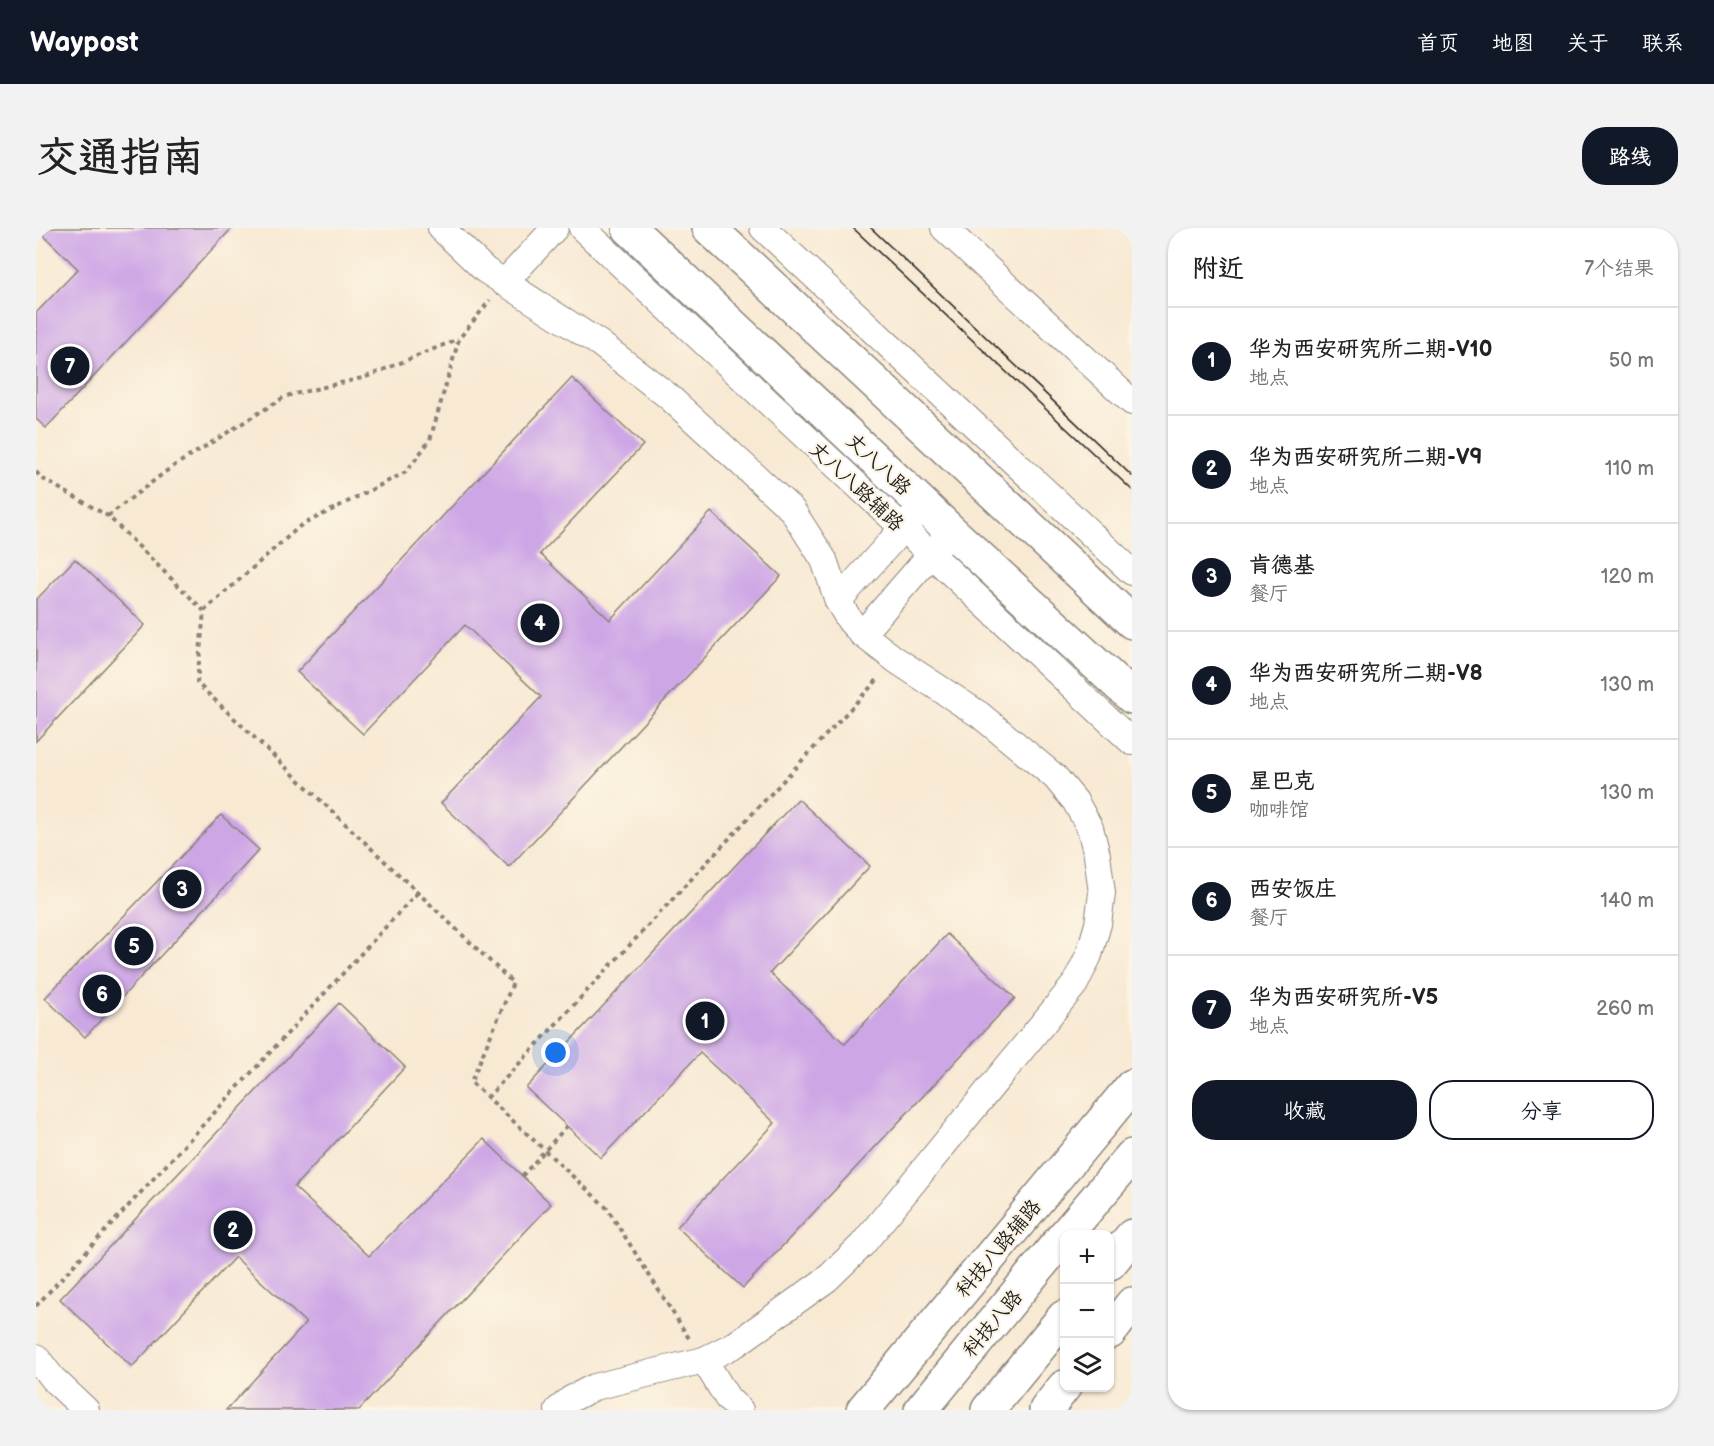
<!DOCTYPE html>
<html lang="zh">
<head>
<meta charset="utf-8">
<style>
  :root { --surface:#fff; --page:#f2f2f2; --text:#222; --muted:#767676; --line:#e0e0e0; --accent:#111827 }
  body { margin:0; font-family:"Balsamiq Sans","LXGW WenKai TC",sans-serif; background:var(--page); color:var(--text) }
  .controls { position:absolute; right:18px; bottom:18px; display:grid; overflow:hidden; border-radius:12px; box-shadow:0 2px 4px #0004 }
  .controls button { width:54px; height:54px; display:grid; place-items:center; padding:0; border:0; border-bottom:2px solid var(--line); background:var(--surface); color:var(--text); font:30px sans-serif }
  .you { position:absolute; left:520px; top:825px; width:21px; height:21px; margin:-15px; border:4px solid #fff; border-radius:50%; background:#1a73e8; box-shadow:0 0 0 9px #1a73e833 }
  .badge { display:grid; place-items:center; width:39px; height:39px; border-radius:50%; background:var(--accent); color:#fff; font-size:20px; font-weight:700 }
  .pin { position:absolute; translate:-50% -50%; border:3px solid #fff; box-shadow:0 2px 6px #0006 }
  .list { margin:0; padding:0; list-style:none }
  h2 { display:flex; justify-content:space-between; align-items:center; height:78px; margin:0; padding:0 24px; font-size:26px }
  h2 small { font-size:20px; font-weight:400; color:var(--muted) }
  .list li { display:grid; grid-template-columns:39px 1fr auto; gap:18px; align-items:center; box-sizing:border-box; height:108px; padding:0 24px; border-top:2px solid var(--line) }
  .list b { display:block; font-size:22px; white-space:nowrap }
  .list p { margin:0; font-size:20px; white-space:nowrap; color:var(--muted) }
  .list em { font-size:20px; font-style:normal; color:var(--muted) }
  .actions { display:flex; gap:12px; padding:18px 24px }
  .actions a { flex:1; padding:14px 0; border:2px solid var(--accent); border-radius:24px; text-align:center; font-size:21px; color:var(--accent) }
  .actions .main { background:var(--accent); color:#fff }
  .icon { flex:none; width:33px; height:33px; fill:none; stroke:currentColor; stroke-width:2; stroke-linecap:round; stroke-linejoin:round }
  .map { position:relative; flex:none; width:1096px; height:1182px; overflow:hidden; border-radius:24px }
  header { display:flex; align-items:center; gap:36px; box-sizing:border-box; height:84px; padding:0 30px; background:var(--accent); color:#fff }
  header strong { font-size:28px }
  nav { display:flex; gap:33px; margin-inline-start:auto; font-size:21px }
  .intro { display:flex; align-items:center; justify-content:space-between; box-sizing:border-box; height:144px; padding:0 36px }
  h1 { margin:0; font-size:42px }
  .button { padding:15px 27px; border-radius:24px; background:var(--accent); color:#fff; font-size:21px; font-weight:700 }
  main { display:flex; gap:36px; padding:0 36px }
  aside { flex:1; background:var(--surface); border-radius:24px; box-shadow:0 2px 4px #0004 }
  .map>svg:first-child { display:block }
</style>
</head>
<body>
<header>
<strong>Waypost</strong>
<nav><a>首页</a><a>地图</a><a>关于</a><a>联系</a></nav>
</header>
<div class="intro"><h1>交通指南</h1><a class="button">路线</a></div>
<main>
<div class="map">
<svg width="1096" height="1182" viewBox="0 0 1096 1182">
  <rect width="100%" height="100%" fill="#fcf5e5"/>
  <filter id="ink" filterUnits="userSpaceOnUse"><feTurbulence type="fractalNoise" baseFrequency=".0167" numOctaves="2"/><feDisplacementMap in="SourceGraphic" scale="12" xChannelSelector="R" yChannelSelector="G"/><feConvolveMatrix kernelMatrix="1 2 1 2 8 2 1 2 1" color-interpolation-filters="sRGB"/></filter>
  <filter id="wash" filterUnits="userSpaceOnUse"><feTurbulence type="fractalNoise" baseFrequency=".008" numOctaves="4" result="noise"/><feDisplacementMap in="SourceGraphic" scale="24" xChannelSelector="R" yChannelSelector="G"/><feGaussianBlur stdDeviation="1.35" result="paint"/><feColorMatrix in="noise" values="0 0 0 0 0 0 0 0 0 0 0 0 0 0 0 0 0 1.4 0 .05"/><feComposite in="paint" operator="in"/></filter>
  <g filter="url(#wash)">
    <rect width="100%" height="100%" fill="#f8e9d3"/>
    <g id="blocks">
      <g fill="#cda6e6">
        <polygon points="0,0 196,0 10,200 0,191 0,85 42,41"/>
        <polygon points="536,150 607,217 504,326 574,392 675,284 745,348 473,639 405,575 505,469 429,397 327,506 261,444"/>
        <polygon points="39,331 109,397 0,513 0,372"/>
        <polygon points="762,571 834,638 734,745 809,816 911,706 979,770 707,1060 641,999 739,895 664,825 565,930 490,860"/>
        <polygon points="185,587 223,622 49,809 9,770"/>
        <polygon points="303,775 369,839 258,959 333,1028 448,911 515,976 323,1182 190,1182 270,1095 199,1029 96,1139 24,1071"/>
      </g>
    </g>
  </g>
  <g filter="url(#ink)">
    <use href="#blocks" fill-opacity="0" stroke="#8a8278" stroke-width="1.5"/>
    <g fill="none" stroke-linecap="round" stroke-linejoin="round">
      <g stroke="#8a8278" stroke-width="28">
        <g id="street">
          <polyline points="405,0 449,42 563,115 632,168 756,282 788,332 802,373 814,393 826,406 860,432 944,487 1019,549 1039,573 1054,600 1061,627 1066,665 1062,696 1053,727 1039,756 826,1017 791,1051 700,1116 668,1132 558,1159 535,1171 522,1182"/>
          <polyline points="546,0 1096,514"/>
          <polyline points="727,0 1096,344"/>
          <polyline points="908,0 1096,174"/>
          <polyline points="468,55 519,0"/>
          <polyline points="802,373 877,289"/>
          <polyline points="826,406 904,316"/>
          <polyline points="0,1129 16,1150 50,1182"/>
          <polyline points="668,1132 692,1171 704,1182"/>
        </g>
      </g>
      <g stroke="#8a8278" stroke-width="36">
        <g id="secondary">
          <polyline points="593,0 915,303 1096,469"/>
          <polyline points="673,0 1096,394"/>
          <polyline points="1074,1104 1096,1076"/>
          <polyline points="827,1182 1096,858"/>
          <polyline points="1010,1182 1028,1159"/>
        </g>
      </g>
      <g stroke="#8a8278" stroke-width="36">
        <g id="highway">
          <polyline points="1030,1006 1096,928"/>
          <polyline points="1074,1035 1096,1008"/>
          <polyline points="885,1182 1028,1008"/>
          <polyline points="952,1182 1028,1089"/>
        </g>
      </g>
      <g stroke="#8a8278" stroke-width="4" stroke-dasharray="4.5 4.5" stroke-linecap="butt">
        <polyline points="0,244 7,251 72,288 168,383 161,455 477,755 435,854 571,980 654,1112"/>
        <polyline points="72,288 133,241 250,168 330,149 422,111"/>
        <polyline points="168,383 264,298 370,244 394,212 423,111 454,72"/>
        <polyline points="451,870 844,449"/>
        <polyline points="0,1078 382,664"/>
      </g>
      <use href="#street" stroke="#fff" stroke-width="26"/>
      <use href="#secondary" stroke="#fff" stroke-width="33"/>
      <use href="#highway" stroke="#fff" stroke-width="33"/>
      <g stroke="#1c1c1c" stroke-width="1.5">
        <polyline points="817,0 1096,262"/>
        <polyline points="835,0 1096,248"/>
      </g>
      <polyline stroke="#8a8278" stroke-width="4" stroke-dasharray="4.5 4.5" stroke-linecap="butt" points="486,948 531,898"/>
    </g>
  </g>
  <g text-anchor="middle" stroke-width="4.5" stroke-linejoin="round" paint-order="stroke">
    <g font-size="20" fill="#1c1c1c" stroke="#fcf5e5">
      <text transform="translate(843 236) rotate(43)" y="7">丈八八路</text>
      <text transform="translate(821 258) rotate(43)" y="7">丈八八路辅路</text>
      <text transform="translate(962 1020) rotate(-50)" y="7">科技八路辅路</text>
      <text transform="translate(956 1095) rotate(-50)" y="7">科技八路</text>
    </g>
  </g>
</svg>
<div class="controls">
<button>+</button>
<button>−</button>
<button><svg class="icon" aria-label="layers" viewBox="0 0 24 24"><path d="M12 4l9 5-9 5-9-5zM3 14l9 5 9-5"/></svg></button>
</div>
<div class="you"></div>
<div class="pin badge" style="left:669px;top:793px">1</div>
<div class="pin badge" style="left:197px;top:1002px">2</div>
<div class="pin badge" style="left:146px;top:661px">3</div>
<div class="pin badge" style="left:504px;top:395px">4</div>
<div class="pin badge" style="left:98px;top:718px">5</div>
<div class="pin badge" style="left:66px;top:766px">6</div>
<div class="pin badge" style="left:34px;top:138px">7</div>
</div>
<aside>
<h2>附近<small>7个结果</small></h2>
<ul class="list">
<li><span class="badge">1</span><div><b>华为西安研究所二期-V10</b><p>地点</p></div><em>50 m</em></li>
<li><span class="badge">2</span><div><b>华为西安研究所二期-V9</b><p>地点</p></div><em>110 m</em></li>
<li><span class="badge">3</span><div><b>肯德基</b><p>餐厅</p></div><em>120 m</em></li>
<li><span class="badge">4</span><div><b>华为西安研究所二期-V8</b><p>地点</p></div><em>130 m</em></li>
<li><span class="badge">5</span><div><b>星巴克</b><p>咖啡馆</p></div><em>130 m</em></li>
<li><span class="badge">6</span><div><b>西安饭庄</b><p>餐厅</p></div><em>140 m</em></li>
<li><span class="badge">7</span><div><b>华为西安研究所-V5</b><p>地点</p></div><em>260 m</em></li>
</ul>
<div class="actions"><a class="main">收藏</a><a>分享</a></div>
</aside>
</main>
</body>
</html>
